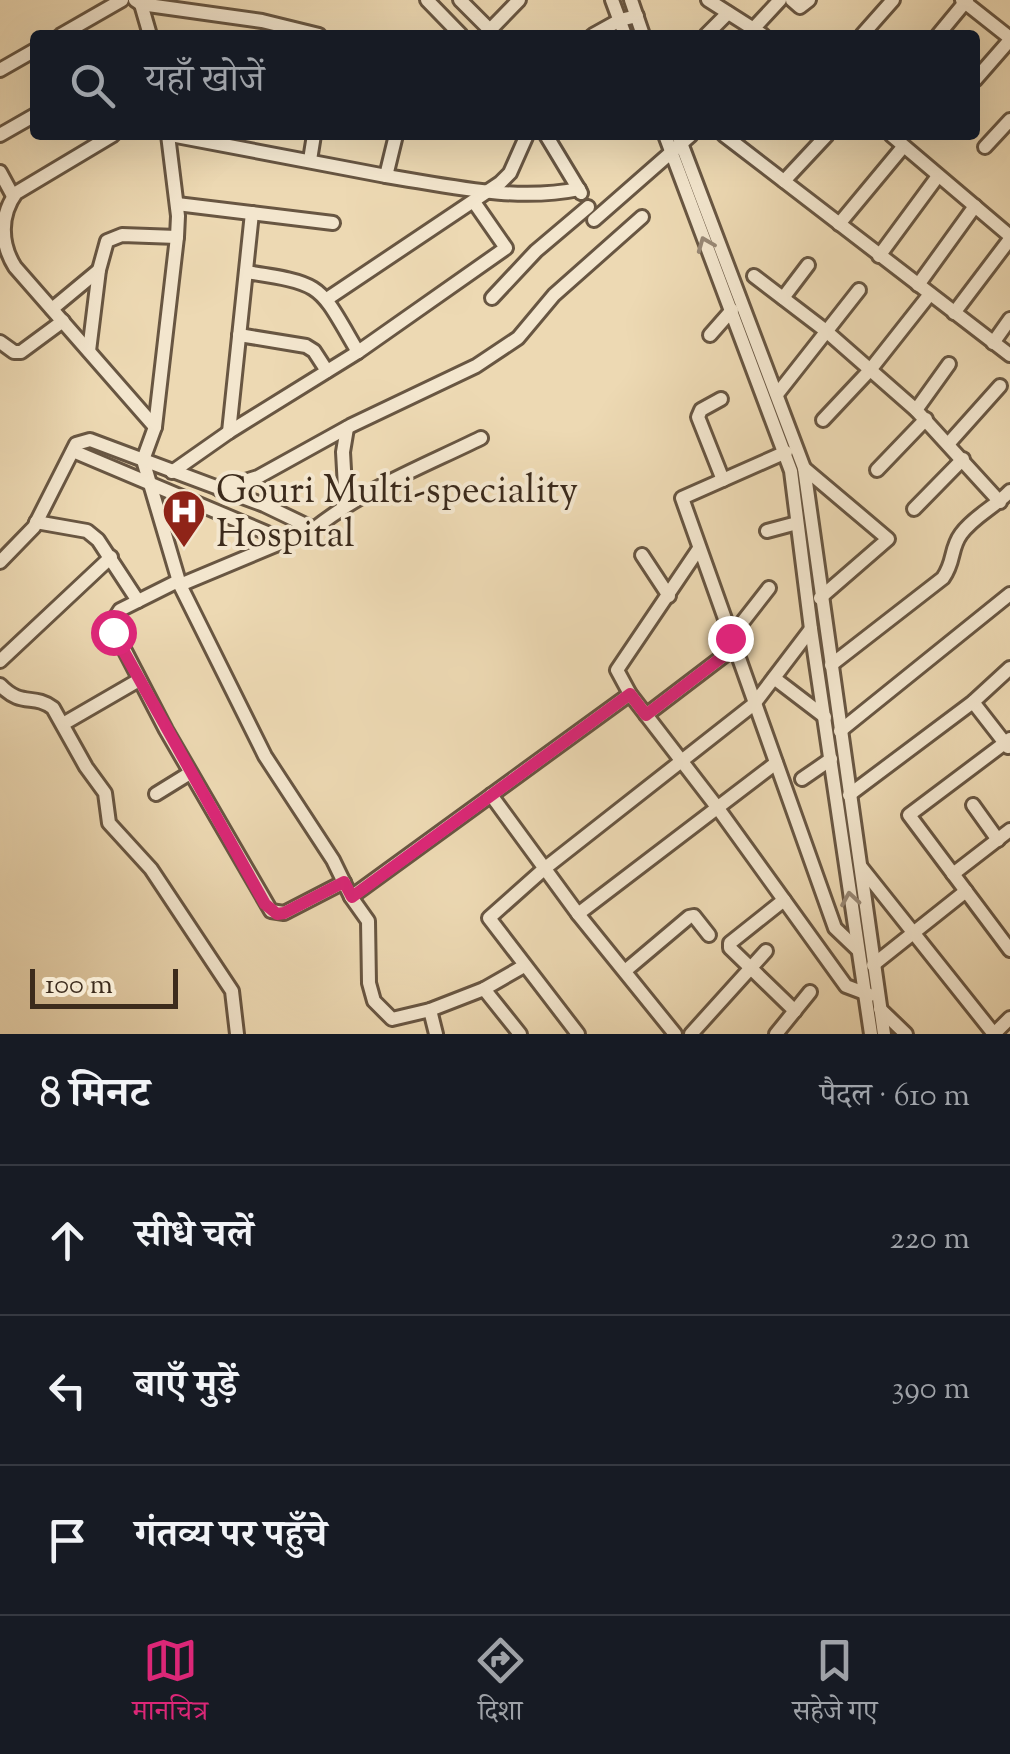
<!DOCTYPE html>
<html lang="hi">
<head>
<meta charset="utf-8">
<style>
  :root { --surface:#171b24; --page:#242831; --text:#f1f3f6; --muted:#9ea1a6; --line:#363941; --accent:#db2777 }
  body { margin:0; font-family:"Sorts Mill Goudy","Noto Serif Devanagari",serif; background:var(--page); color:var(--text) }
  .scale { position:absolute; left:30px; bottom:25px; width:148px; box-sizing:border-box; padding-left:10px; border:5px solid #3c2b1c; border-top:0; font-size:28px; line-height:35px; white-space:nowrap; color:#3c2b1c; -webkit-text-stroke:8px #f3e6ce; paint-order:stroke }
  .stop { position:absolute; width:30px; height:30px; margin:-22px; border:8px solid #db2777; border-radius:50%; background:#fff }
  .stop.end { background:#db2777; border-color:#fff; box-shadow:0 2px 10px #0008 }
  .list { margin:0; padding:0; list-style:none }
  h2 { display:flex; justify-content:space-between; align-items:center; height:130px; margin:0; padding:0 40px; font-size:42px }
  h2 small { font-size:32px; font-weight:400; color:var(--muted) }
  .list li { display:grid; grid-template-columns:65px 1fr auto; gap:30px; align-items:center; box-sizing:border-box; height:150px; padding:0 40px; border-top:2px solid var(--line) }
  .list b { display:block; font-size:38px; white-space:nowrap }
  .list em { font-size:32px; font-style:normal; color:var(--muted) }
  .icon { flex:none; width:55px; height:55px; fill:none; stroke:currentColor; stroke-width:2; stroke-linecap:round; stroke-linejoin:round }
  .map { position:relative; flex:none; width:1010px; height:1034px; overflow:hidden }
  .search { position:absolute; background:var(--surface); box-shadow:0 10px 40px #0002; left:30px; right:30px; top:30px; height:110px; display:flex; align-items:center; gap:25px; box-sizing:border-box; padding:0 35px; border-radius:10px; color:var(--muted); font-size:38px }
  .sheet { height:580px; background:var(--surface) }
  nav { display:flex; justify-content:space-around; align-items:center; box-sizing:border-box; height:140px; border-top:2px solid var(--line); background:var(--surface); font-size:28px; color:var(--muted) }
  nav a { display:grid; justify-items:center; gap:5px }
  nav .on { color:var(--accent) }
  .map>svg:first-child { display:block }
</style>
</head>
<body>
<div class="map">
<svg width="1010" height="1034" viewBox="0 0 1010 1034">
  <rect width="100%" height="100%" fill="#edd9b3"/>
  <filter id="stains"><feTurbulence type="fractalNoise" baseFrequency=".002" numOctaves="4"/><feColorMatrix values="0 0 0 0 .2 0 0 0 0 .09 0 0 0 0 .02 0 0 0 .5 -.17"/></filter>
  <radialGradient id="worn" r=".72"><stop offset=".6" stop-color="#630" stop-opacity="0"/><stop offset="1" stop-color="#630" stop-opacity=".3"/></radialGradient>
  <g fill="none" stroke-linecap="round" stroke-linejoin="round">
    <g stroke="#685642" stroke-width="18">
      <g id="minor">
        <polyline points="135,0 141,4 262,21 319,35"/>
        <polyline points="427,0 461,35"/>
        <polyline points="460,0 495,35"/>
        <polyline points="612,0 625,35"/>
        <polyline points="631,0 643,35"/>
        <polyline points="708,0 763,35"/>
        <polyline points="792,0 800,7 809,0"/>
        <polyline points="962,0 1010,38"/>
        <polyline points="144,1 141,4 150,35"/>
        <polyline points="753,29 780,0"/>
        <polyline points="486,34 519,0"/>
        <polyline points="61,35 122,0"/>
        <polyline points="593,35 620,20 637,16"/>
        <polyline points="706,35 728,13"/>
        <polyline points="862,35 893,0"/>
        <polyline points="938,35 967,0"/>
        <polyline points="0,70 35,50"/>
        <polyline points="975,80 1010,40"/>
        <polyline points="0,135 35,115"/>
        <path d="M 113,135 L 16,193 C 0,215 0,243 15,267 L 155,427"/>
        <polyline points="168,135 178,216 177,237 155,427 143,460 180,585 265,756 333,860 351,897 368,921 369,983 374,1001 392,1019 430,1010 484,989 520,1034"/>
        <polyline points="171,135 386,176 396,135"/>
        <polyline points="546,135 581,193"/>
        <polyline points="665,135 791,471 811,629 871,1034"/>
        <polyline points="678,135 804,468 884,1034"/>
        <polyline points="724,135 1010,355"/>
        <polyline points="891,135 1010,236"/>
        <polyline points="985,147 1010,120"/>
        <polyline points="310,160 314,135"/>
        <polyline points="0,172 13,196"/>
        <path d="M 386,176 C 450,186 515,202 579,189"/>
        <polyline points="784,181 827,135"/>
        <polyline points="177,204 333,223"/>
        <polyline points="594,220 691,135"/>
        <polyline points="839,224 903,147"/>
        <polyline points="879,256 938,176"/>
        <path d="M 246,272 C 325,284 318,284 358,352"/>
        <polyline points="754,276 826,331 916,410 1000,502"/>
        <polyline points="918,285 975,206"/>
        <polyline points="492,298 536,251 588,207"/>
        <polyline points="783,298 808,265"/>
        <polyline points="327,299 500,183 510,173 526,137"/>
        <polyline points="52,309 99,270"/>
        <polyline points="954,313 1010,239"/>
        <polyline points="239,335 306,346 314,351 327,371"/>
        <polyline points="710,335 732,310"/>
        <polyline points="0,342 14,352 21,352 63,321"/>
        <polyline points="993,343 1010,319"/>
        <polyline points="89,351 99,270 107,241 122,235 177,237"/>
        <polyline points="778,393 859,290"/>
        <polyline points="721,399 701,410 698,417 723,480"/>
        <polyline points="916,410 949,364"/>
        <polyline points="823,420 870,370 930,294"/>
        <polyline points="229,432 252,213"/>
        <polyline points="949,443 1000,386"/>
        <polyline points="73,451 286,541"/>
        <polyline points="786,452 682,498 835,928 857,949"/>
        <polyline points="804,468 888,539 820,598"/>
        <polyline points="877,470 926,419"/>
        <polyline points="172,472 229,432 358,352 506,248 474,202"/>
        <polyline points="219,489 258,477 350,426 476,366 518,338 554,295 642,217"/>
        <polyline points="346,505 343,452 347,428"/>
        <polyline points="914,509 963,459"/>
        <polyline points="36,522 87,531 98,540 138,601"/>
        <polyline points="767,531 797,523"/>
        <polyline points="698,550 617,670 630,694 717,807 846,986 870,995"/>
        <polyline points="642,555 669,596"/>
        <path d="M 0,562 L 34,527 L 76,444 L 90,440 L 264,505 L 314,529 C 364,489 424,466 481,438"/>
        <polyline points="178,581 120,610 111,624 166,730 271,911 284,913 344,882"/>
        <polyline points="180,585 314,529"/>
        <polyline points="730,638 769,588"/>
        <polyline points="0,661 111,557"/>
        <path d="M 831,665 L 943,578 C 955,561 950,549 961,534 C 974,516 995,507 1010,491"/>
        <polyline points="774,678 825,717"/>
        <path d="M 0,685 C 22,708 33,693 53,708 L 86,767 L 105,793 L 109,823 L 151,869 L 232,991 L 237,1034"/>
        <polyline points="973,702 1008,747"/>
        <polyline points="646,715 734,648"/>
        <polyline points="63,724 139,680"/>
        <polyline points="840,731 1010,594"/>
        <polyline points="1010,739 909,815 1010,950"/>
        <polyline points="802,779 831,759"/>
        <polyline points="156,794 190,773"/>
        <polyline points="491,795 578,914 675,1034"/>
        <polyline points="849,795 973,702 1010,668"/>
        <polyline points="973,805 998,840"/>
        <polyline points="861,867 994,1034"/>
        <polyline points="953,874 1010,830"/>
        <polyline points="351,897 630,694"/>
        <polyline points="784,900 730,943 730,948 795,1011"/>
        <polyline points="578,914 776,763"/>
        <polyline points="873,965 966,891"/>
        <polyline points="625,971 689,917 694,916 709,935"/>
        <polyline points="484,989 524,966"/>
        <polyline points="880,1009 906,1034"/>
        <polyline points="430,1010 436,1034"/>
        <polyline points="578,1034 489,918 544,869 754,704 811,629"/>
        <polyline points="691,1034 766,951"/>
        <polyline points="776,1034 810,992"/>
        <polyline points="994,1034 1010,1018"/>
      </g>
    </g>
    <use href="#minor" stroke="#f3e6ce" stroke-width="12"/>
  </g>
  <defs><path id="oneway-chevron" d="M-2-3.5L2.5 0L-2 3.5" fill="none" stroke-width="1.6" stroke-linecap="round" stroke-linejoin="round" transform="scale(2.5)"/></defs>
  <g stroke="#988875">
    <use href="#oneway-chevron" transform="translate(705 244) rotate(-112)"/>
    <use href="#oneway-chevron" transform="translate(850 899) rotate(-99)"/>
  </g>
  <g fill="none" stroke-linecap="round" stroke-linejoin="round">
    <polyline stroke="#db2777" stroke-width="12" points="113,632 265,904 277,914 284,913 344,882 352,897 630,694 646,715 734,648 730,638"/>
  </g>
  <defs>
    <g id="hospital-pin" transform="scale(2.25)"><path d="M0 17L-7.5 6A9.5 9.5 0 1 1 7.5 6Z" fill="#8f2418" stroke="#f3e6ce"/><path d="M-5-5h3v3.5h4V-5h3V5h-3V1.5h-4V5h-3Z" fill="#fff"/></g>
  </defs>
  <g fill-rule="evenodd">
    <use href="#hospital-pin" x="184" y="511"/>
  </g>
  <g text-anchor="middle" stroke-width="8" stroke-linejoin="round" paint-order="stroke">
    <g font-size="38" fill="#3c2b1c" stroke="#f3e6ce" text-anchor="start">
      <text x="216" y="502">Gouri Multi-speciality<tspan x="216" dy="44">Hospital</tspan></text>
    </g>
  </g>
  <rect width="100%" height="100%" filter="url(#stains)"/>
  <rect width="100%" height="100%" fill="url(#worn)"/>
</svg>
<div class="scale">100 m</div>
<div class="stop" style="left:113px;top:632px"></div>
<div class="stop end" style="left:730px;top:638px"></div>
<div class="search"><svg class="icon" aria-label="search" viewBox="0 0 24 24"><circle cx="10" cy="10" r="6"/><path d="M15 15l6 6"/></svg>यहाँ खोजें</div>
</div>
<section class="sheet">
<h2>8 मिनट<small>पैदल · 610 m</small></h2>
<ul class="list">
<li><svg class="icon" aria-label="ahead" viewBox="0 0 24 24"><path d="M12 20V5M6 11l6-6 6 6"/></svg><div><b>सीधे चलें</b></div><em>220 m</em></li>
<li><svg class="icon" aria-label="left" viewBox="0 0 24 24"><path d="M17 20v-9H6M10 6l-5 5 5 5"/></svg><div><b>बाएँ मुड़ें</b></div><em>390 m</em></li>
<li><svg class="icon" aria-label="arrive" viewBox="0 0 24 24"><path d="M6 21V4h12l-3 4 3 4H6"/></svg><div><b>गंतव्य पर पहुँचे</b></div></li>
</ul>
</section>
<nav>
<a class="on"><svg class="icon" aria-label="map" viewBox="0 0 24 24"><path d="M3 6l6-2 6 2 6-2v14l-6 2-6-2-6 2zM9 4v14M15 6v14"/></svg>मानचित्र</a>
<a><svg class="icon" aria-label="directions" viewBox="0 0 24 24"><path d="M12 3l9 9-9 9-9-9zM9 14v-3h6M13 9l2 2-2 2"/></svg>दिशा</a>
<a><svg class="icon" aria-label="saved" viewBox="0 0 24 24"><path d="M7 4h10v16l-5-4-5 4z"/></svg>सहेजे गए</a>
</nav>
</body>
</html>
